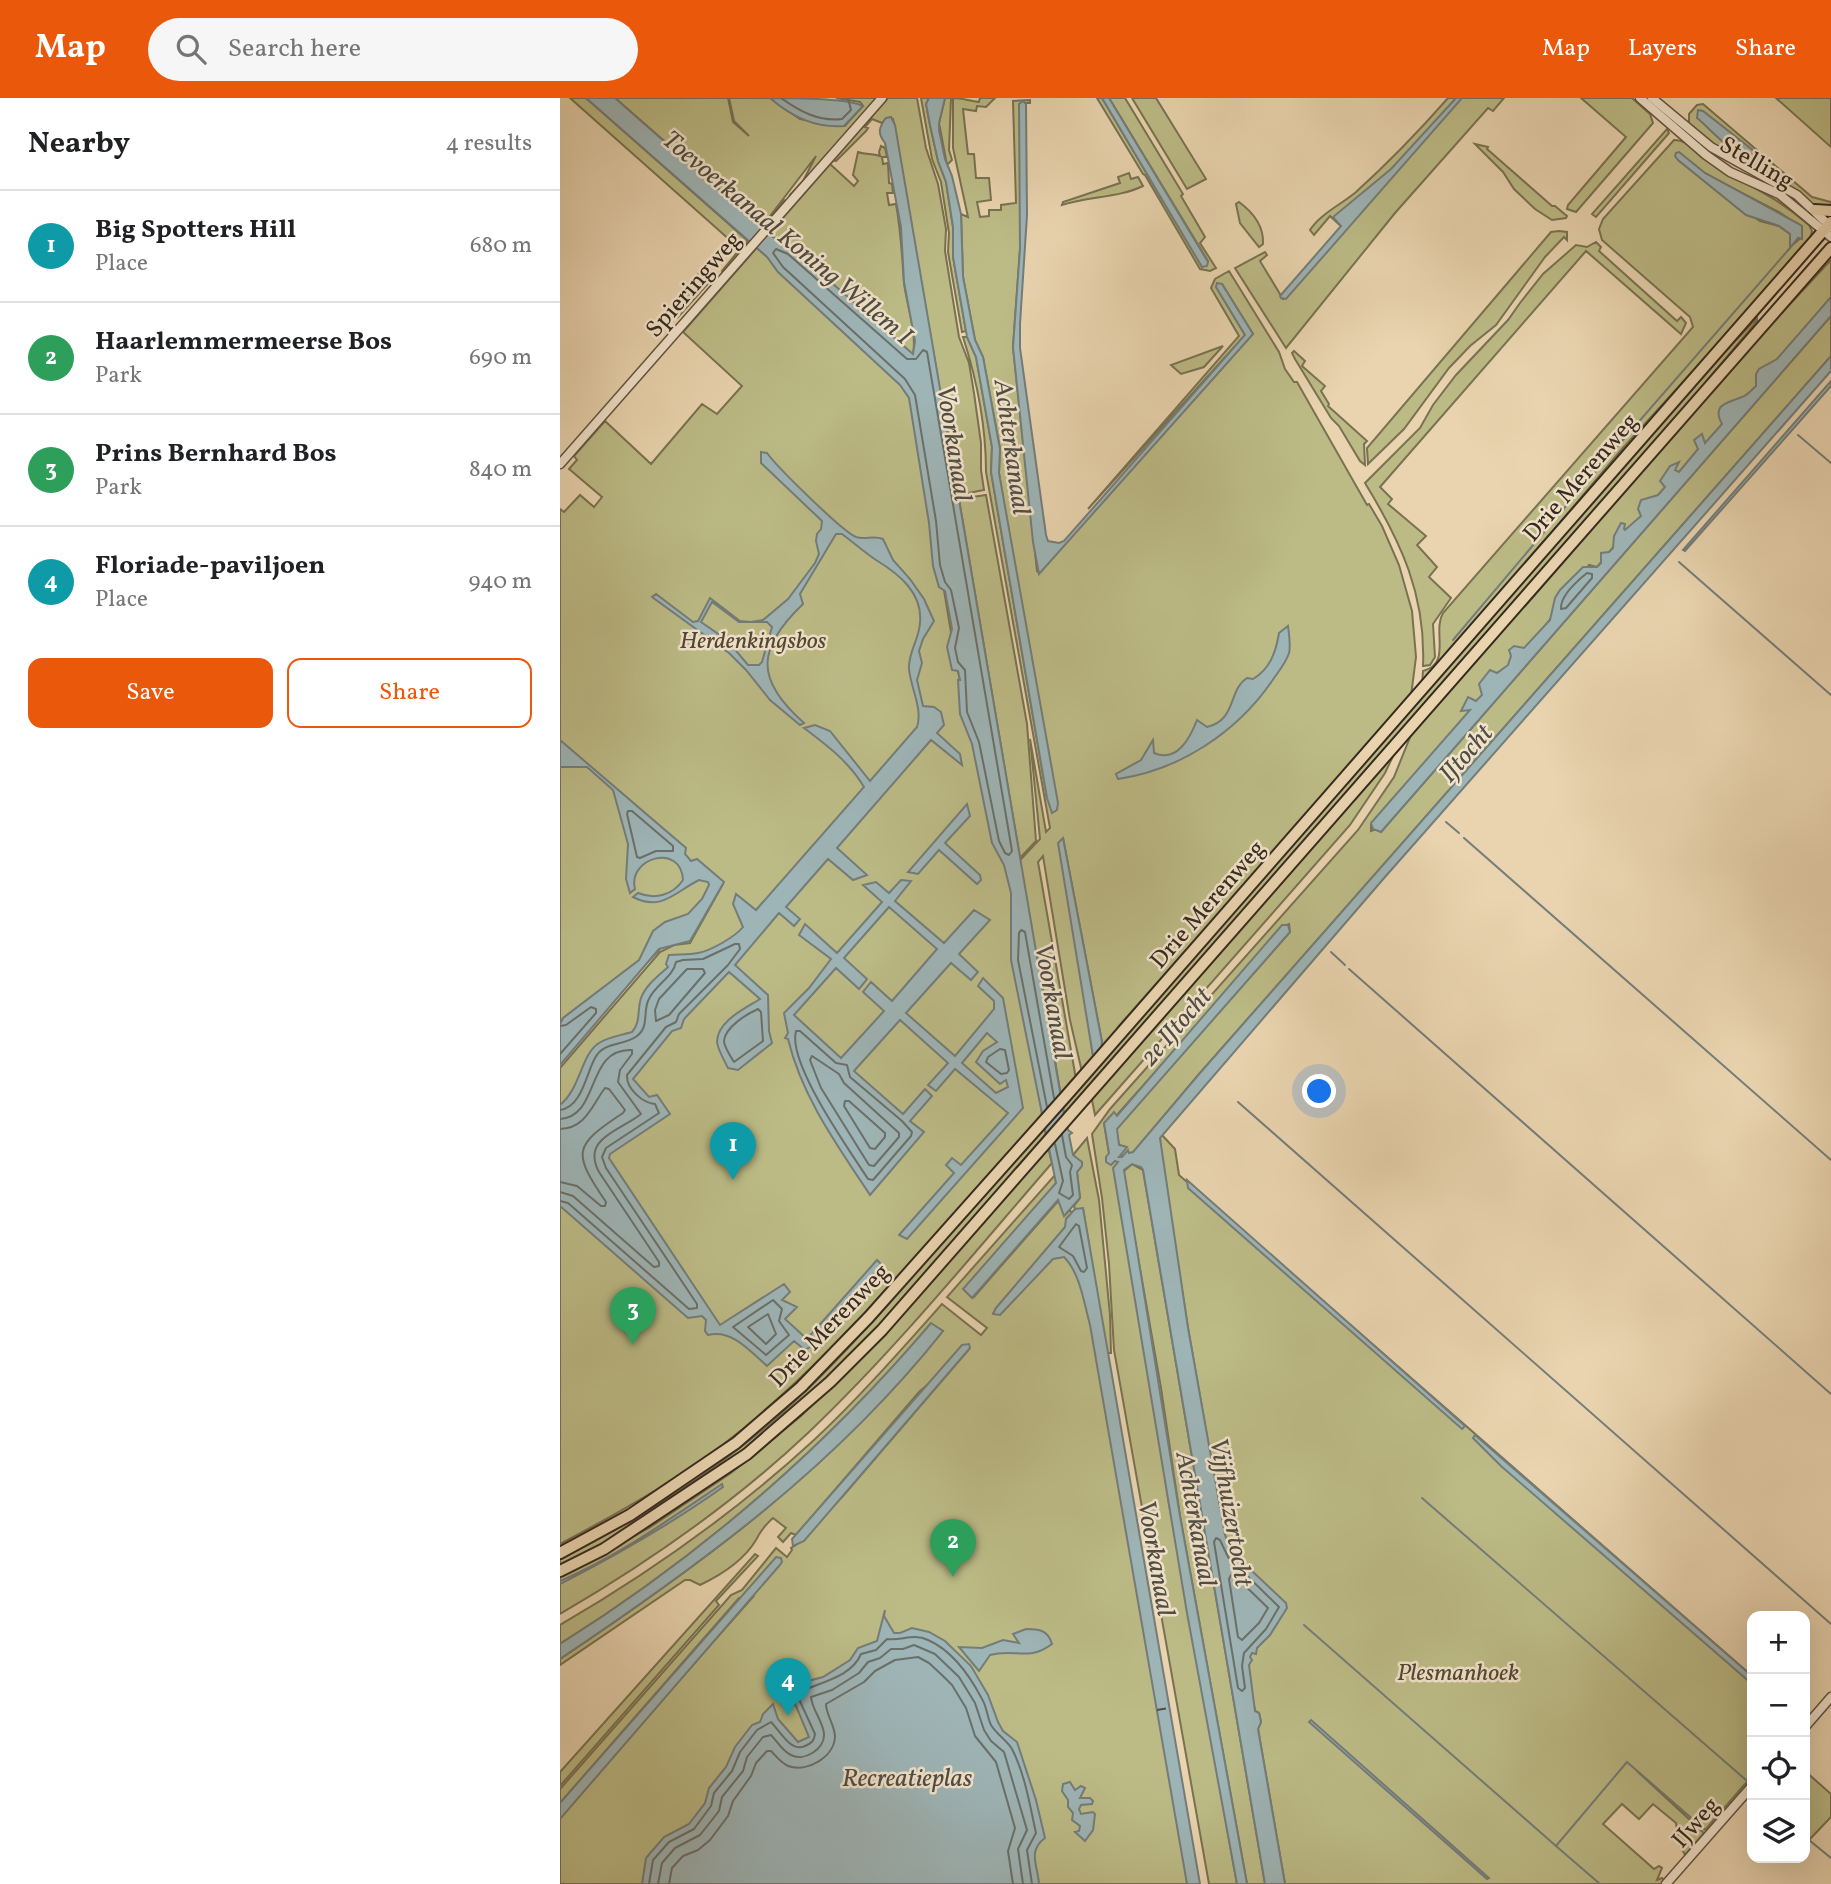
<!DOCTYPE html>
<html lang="en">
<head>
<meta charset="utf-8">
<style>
  :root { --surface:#fff; --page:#f6f6f6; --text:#202124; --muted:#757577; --line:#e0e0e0; --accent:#ea580c }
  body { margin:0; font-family:Vollkorn,serif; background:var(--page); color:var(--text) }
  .controls { position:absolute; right:21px; bottom:21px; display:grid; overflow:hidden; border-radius:14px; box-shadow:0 7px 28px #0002 }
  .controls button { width:63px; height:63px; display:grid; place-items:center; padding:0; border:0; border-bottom:2px solid var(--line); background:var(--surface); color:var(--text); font:35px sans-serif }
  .you { position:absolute; left:760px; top:994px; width:24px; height:24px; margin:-18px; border:5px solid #fff; border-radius:50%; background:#1a73e8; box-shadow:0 0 0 10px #1a73e833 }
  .badge { display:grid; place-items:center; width:46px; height:46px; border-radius:50%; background:var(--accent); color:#fff; font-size:23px; font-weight:700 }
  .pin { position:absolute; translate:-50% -58px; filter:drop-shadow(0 2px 4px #0008) }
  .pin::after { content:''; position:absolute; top:37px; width:24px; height:21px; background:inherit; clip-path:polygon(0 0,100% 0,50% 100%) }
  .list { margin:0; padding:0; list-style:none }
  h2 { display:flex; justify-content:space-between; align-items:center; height:91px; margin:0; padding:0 28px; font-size:30px }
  h2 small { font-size:23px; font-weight:400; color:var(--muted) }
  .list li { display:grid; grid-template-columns:46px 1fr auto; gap:21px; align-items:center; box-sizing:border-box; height:112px; padding:0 28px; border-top:2px solid var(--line) }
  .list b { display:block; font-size:26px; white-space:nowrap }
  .list p { margin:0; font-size:23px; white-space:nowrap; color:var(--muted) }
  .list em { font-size:23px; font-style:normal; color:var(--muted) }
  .actions { display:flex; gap:14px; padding:21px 28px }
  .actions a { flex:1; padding:16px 0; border:2px solid var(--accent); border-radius:14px; text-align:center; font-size:24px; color:var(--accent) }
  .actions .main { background:var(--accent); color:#fff }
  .icon { flex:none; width:38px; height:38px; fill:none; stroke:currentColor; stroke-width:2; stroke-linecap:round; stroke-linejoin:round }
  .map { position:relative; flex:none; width:1271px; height:1786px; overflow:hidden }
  header { display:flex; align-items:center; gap:42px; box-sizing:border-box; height:98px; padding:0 35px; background:var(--accent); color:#fff }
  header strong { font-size:33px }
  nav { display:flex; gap:38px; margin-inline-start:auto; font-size:24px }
  .search { width:490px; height:63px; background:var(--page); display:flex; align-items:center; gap:18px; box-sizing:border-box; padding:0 24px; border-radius:38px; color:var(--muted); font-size:26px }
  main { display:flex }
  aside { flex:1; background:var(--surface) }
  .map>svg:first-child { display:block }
</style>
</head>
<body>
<header>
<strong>Map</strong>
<div class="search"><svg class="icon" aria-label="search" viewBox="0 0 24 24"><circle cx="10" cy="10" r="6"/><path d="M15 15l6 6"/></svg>Search here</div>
<nav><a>Map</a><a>Layers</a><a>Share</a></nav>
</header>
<main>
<aside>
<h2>Nearby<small>4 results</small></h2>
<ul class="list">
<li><span class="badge" style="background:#0f9aa8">1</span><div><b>Big Spotters Hill</b><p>Place</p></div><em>680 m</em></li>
<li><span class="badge" style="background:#2e9e5b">2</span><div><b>Haarlemmermeerse Bos</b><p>Park</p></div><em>690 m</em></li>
<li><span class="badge" style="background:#2e9e5b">3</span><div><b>Prins Bernhard Bos</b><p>Park</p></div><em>840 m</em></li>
<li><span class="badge" style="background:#0f9aa8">4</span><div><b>Floriade-paviljoen</b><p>Place</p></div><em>940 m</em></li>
</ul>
<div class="actions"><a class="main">Save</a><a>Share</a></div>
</aside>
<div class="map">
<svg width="1271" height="1786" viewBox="0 0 1271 1786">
  <rect width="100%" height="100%" fill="#e9d4af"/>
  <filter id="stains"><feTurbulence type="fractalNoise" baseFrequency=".00286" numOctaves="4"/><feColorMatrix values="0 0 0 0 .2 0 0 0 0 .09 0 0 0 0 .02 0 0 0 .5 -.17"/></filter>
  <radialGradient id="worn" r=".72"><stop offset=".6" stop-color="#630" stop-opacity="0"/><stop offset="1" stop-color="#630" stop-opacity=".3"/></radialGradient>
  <g fill="#bcbb86" stroke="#797252" stroke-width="2" fill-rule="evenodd">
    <polygon points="10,0 26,0 188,143 185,147 187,149 163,176 162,173 180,151"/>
    <polygon points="55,0 168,0 173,24 189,38 174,23 169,0 210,0 240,21 285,28 303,8 300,4 276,0 317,0 232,98 230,97 243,83 256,58 207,122 224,102 227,104 204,130"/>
    <path d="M 328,0 L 357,0 L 366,50 L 378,86 L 386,131 L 385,153 L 399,239 L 409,265 L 414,295 L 421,345 L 421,372 L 424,392 L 398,397 L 333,21 L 326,20 L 322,25 L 312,21 L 305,29 L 308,30 L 306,33 L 276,63 L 274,62 L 270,66 L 294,88 L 298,83 L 293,77 L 298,54 C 306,57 312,55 320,58 L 319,54 L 321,48 L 325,50 L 327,59 L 322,59 L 323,66 L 328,65 L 329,85 L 332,86 L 333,95 L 327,95 L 329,107 L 336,106 C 341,133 342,158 344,185 C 347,209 357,233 353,257 L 348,253 C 364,359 378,467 398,573 C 411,641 430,708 448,775 L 480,741 L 470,641 L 486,734 L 490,730 L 426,374 C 426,328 417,282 403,239 L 407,239 L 416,259 L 432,349 L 431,374 L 487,700 L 439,375 L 440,351 L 423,259 L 415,242 L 403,179 L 401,116 L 408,119 L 393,50 L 393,0 C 403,0 409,3 419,4 L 420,0 L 435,0 L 426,9 L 417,8 L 416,13 L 403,11 L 408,56 L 414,56 L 416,80 L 429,80 L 431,102 L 417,104 L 420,119 L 429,118 L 429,112 L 441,112 L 441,107 L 456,105 L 453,3 L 470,2 L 470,5 L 464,5 L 460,39 L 460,151 L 453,249 L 477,473 L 479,475 L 693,236 L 662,186 L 656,189 L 685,237 L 528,411 L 679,238 L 651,190 L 655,181 L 669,173 L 719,254 L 725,271 L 734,284 L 737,284 L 807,407 L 809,406 L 822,428 L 839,467 L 852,513 L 856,559 L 851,598 L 558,929 L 549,947 L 522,974 L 510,922 L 483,758 L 478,764 L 516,981 L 501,998 L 477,858 L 482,1020 C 386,1126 294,1238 184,1330 C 128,1376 64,1412 0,1446 L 0,970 L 100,854 L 114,847 L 130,845 L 163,786 L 146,774 L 152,796 L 0,957 L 0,411 L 4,414 L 20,397 L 34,409 L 42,399 L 9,371 L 17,362 L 14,358 L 45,323 L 91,366 L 142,306 L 157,316 L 182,288 L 123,234 ZM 503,740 L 542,944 L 533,957 Z"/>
    <polygon points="361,0 369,0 366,6 370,27 378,63 386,84 393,129 393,159 406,233 402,234 388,154 389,135 381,84 372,61"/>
    <polygon points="385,0 391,0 389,52 392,62 387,67 379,25"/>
    <polygon points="537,0 542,0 642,169 648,163 549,0 565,0 623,96 621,98 645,139 640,145 656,170 650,173 640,171 585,77 583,76"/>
    <polygon points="572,0 596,0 646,81 627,91"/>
    <path d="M 888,0 L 944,0 L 933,13 L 928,10 L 835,115 L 726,250 L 675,170 L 705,154 L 707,157 L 700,163 L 723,201 L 785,132 L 770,118 L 754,137 L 750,132 C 760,116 782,106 796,94 C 829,64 859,33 888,0 Z"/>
    <polygon points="1021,0 1072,0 1090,16 1093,25 1016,114 1007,111 1008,107 1066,39"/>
    <polygon points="1216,0 1271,0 1271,49"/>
    <polygon points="1143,6 1252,99 1271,104 1271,110 1258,110 1226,85 1177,63 1160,53 1129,27 1129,16 1137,7"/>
    <polygon points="1107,31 1109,35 1036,119 1032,116"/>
    <path d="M 1114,42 C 1131,42 1141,60 1155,68 C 1190,88 1218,100 1249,127 L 1252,133 L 1249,145 L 1062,351 L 862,588 L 863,573 C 892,565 872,534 883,515 L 1133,229 L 1130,219 L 1042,142 L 1039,131 L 1043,121 ZM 1118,62 L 1219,114 L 1238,127 L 1242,139 L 1230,149 L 1230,136 L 1219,128 L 1200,123 Z"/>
    <polygon points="915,46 928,49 927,51 992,108 995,108 1007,118 1006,120 992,122 975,111 954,91 943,74"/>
    <path d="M 569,75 L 571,81 L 578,79 L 583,88 C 558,100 529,98 502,107 L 503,104 L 560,85 L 558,79 Z"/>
    <path d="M 679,104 C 694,115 704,128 703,146 L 699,149 L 680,125 L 676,106 Z"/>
    <polygon points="999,133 1007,134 1007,142 1004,139 985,159 936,227 910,248 889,270 844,331 808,366 807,350 991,134"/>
    <path d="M 1036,144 L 1041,149 L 1039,153 L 1117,223 L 1121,219 L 1126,225 L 1121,236 L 1026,153 L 820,389 L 832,401 L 828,406 L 866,438 L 857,447 L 877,469 L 869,479 L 891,500 L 873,526 L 875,559 L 870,567 L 863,568 C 866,497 841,444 805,385 L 860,330 L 873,307 L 896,277 L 948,222 L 960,205 L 983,176 L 1016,147 L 1027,149 Z"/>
    <polygon points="1271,162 1271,199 1198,288 1105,389 1103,396 1069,431 1062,432 1053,449 1037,469 1029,467 978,538 950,568 937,575 927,592 902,624 811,727 811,733 816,731 821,734 1271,218 1271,258 640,975 573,1055 558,1059 566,1049 559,1047 556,1031 730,834 729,826 725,828 556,1018 554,1015 544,1025 549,1055 555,1063 559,1063 609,1406 677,1786 649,1786 554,1252 549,1166 542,1100 532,1036 550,1011 798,732 834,679 853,632 1156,286"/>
    <path d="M 146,172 L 153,177 L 152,181 L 118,219 C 112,199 129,187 141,173 Z"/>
    <polygon points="1197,220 1197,223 1140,291 504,1017 503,1007 1143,277"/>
    <polygon points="663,248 644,269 621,276 611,267"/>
    <polygon points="734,253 745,263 742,268 765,288 761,293 769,306 768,308 807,343 804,346 805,367 800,363 779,328 771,320 735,261 732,255"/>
    <polygon points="426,397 467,626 476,743 460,760 399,401"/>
    <polygon points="836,652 825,675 790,727 535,1017 531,997"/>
    <path d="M 484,1029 L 486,1038 C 383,1154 286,1281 160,1374 C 109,1410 55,1440 0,1470 L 0,1461 C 79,1421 156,1374 222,1315 C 267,1275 307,1230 347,1184 C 393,1133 439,1081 484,1029 Z"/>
    <polygon points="602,1037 615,1051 619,1077 1192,1578 1192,1678 1145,1732 1077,1673 1144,1735 1125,1757 1119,1745 1116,1725 1093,1706 1079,1721 1062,1706 1043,1726 1094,1771 1099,1768 1102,1770 1097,1782 1102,1780 1105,1783 1102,1786 725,1786 698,1631 701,1624 699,1615 695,1613 628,1230 602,1064 600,1040"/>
    <polygon points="527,1040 539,1102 550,1217 551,1255 547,1255 523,1111 515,1111 514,1108 520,1100 517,1074 521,1069 520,1064 513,1057"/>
    <path d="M 488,1049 L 492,1065 C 413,1156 336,1251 249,1334 C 174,1405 89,1464 0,1516 L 0,1478 L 89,1430 L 171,1375 L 241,1318 L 281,1279 Z"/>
    <polygon points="572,1066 583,1072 705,1786 687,1786 620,1418 601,1290 563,1074"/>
    <path d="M 495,1077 L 496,1085 L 413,1200 L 499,1102 L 505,1117 L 510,1112 L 512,1115 L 506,1121 L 506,1129 L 436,1210 L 433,1216 L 502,1145 L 529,1197 L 630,1786 L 0,1786 L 0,1717 L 193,1499 L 179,1500 L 0,1705 L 0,1691 L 171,1497 L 182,1492 L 216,1450 L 227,1459 L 232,1452 L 231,1450 L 236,1447 L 283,1398 L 410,1250 L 359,1294 L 236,1437 L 231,1435 L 223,1444 L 218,1439 L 226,1430 L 213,1420 C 205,1427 201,1432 196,1442 C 184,1462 161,1477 140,1487 L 130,1482 L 125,1482 L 0,1567 L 0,1561 C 142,1466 276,1368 383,1233 L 371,1226 C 264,1351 140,1458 0,1546 L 0,1527 C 91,1474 176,1414 254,1342 C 299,1300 341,1252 382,1206 L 421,1237 L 427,1230 L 387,1199 Z"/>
    <polygon points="195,1456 198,1458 156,1503 159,1507 0,1688 0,1674"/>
    <polygon points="1245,1673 1271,1696 1271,1719 1249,1742 1245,1738"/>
  </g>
  <g fill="#9eb5b7" stroke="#747d7a" stroke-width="2" fill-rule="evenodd">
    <path d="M 26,0 L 55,0 L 213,139 L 232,150 L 353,256 L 355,243 L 344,184 L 341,129 L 325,45 C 317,35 319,29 326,20 L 331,19 L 335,27 L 504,1017 L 508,1032 L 512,1035 L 509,1037 L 513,1057 L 522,1064 L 522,1068 L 517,1074 L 520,1100 L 504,1118 L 498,1102 L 412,1200 L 403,1191 L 496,1085 L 451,862 L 451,795 L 444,767 L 432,745 L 412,646 L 400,616 L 398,582 L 400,582 L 398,573 L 392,572 L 387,549 L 392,531 L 385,493 L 379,489 L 373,468 L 369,425 L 349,300 L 340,287 L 218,174 L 207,159 Z"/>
    <path d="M 210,0 C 232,0 288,0 303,8 L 284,28 C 255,30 232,19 210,0 Z"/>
    <polygon points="369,0 385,0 379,25 379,32 385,61 392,78 401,116 403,179 415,242 423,259 440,351 439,375 498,705 497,712 492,715 487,700 431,374 432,349 416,259 407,239 393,159 393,129 386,84 378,63 370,27 366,6"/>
    <polygon points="542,0 549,0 648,164 647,168 642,169"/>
    <polygon points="896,0 902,0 726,201 721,200 720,198 781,128 773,119 831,71"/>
    <polygon points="463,3 466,6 467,117 460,226 460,250 486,437 488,443 499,445 504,443 685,237 656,189 657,185 662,186 693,236 479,476 473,444 453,249 460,151 459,6"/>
    <path d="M 1138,12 L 1143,13 L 1194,53 L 1192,56 C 1172,59 1152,32 1137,20 Z"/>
    <polygon points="1119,54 1145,75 1239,126 1242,128 1242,141 1238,140 1230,150 1230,136 1219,128 1186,117 1118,62 1115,58 1116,55"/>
    <path d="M 1271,199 L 1271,218 L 821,734 L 813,731 L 811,725 L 910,612 L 901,613 L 908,599 L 916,603 L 922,597 L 919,586 L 930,572 L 937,575 L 948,567 L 951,558 L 949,552 L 954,548 L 964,550 L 990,522 L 995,500 L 1000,492 L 1023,469 L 1037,469 L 1041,465 L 1041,455 L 1049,454 L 1053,450 L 1054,438 L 1061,425 L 1065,426 L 1064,431 L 1065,432 L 1081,418 L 1078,411 L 1081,402 L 1098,397 L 1105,389 L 1100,383 L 1110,368 L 1119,364 L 1115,372 L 1119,374 L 1138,351 L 1134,342 L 1142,336 L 1145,345 L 1162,326 C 1151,306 1168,305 1182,299 C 1188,297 1191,292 1196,288 L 1196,276 L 1199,271 L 1217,261 Z"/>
    <polygon points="1271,258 1271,273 825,779 600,1040 628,1230 665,1437 672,1454 726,1505 727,1510 710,1537 697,1550 696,1556 692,1555 690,1559 692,1562 689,1567 695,1613 699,1615 701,1624 698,1631 725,1786 705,1786 583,1072 581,1069 572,1066 564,1072 620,1418 687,1786 677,1786 627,1515 553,1070 558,1064 555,1063 551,1067 546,1064 546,1059 549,1055 544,1025 554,1014 557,1018 722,827 728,827 730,834 557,1031 559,1047 567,1049 559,1059 562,1059 568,1052 569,1055 573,1054 640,975"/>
    <polygon points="1271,283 1271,288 1125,453 1123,452"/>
    <path d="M 201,354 L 207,355 C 217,369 283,434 296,439 C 305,442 314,437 323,441 L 333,462 L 350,481 L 364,501 L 374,523 L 363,541 L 359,553 L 362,565 L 357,582 L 363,608 L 374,609 L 381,614 L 384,627 L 377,635 L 400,656 L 402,667 L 371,642 L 277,750 L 307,777 L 293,782 L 268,761 L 226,809 L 240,821 L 234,828 L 219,815 L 175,867 L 208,897 L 209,933 L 212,945 L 178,972 L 168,970 C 164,962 158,952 157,944 C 157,923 186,910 200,901 L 169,874 L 124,921 L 121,930 L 112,933 L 73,981 L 89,999 L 97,997 L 110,1016 L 50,1056 L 49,1060 L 160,1227 L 224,1186 L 230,1194 L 222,1202 L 237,1209 L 225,1221 L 247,1241 L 317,1162 L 322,1167 L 250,1249 L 245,1252 L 234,1243 L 207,1268 C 190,1253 172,1231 148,1237 L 145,1233 L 146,1222 L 142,1218 L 128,1220 L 0,1108 L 0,1007 C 21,990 21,956 39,945 C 48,939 62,937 72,934 C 81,924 77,912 81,900 C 86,887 98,878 108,869 L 106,866 L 109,857 C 118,856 128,857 138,855 C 150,853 175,839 183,829 L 173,806 L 176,796 L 196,812 L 304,689 C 289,664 268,648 244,630 L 255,627 L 270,633 L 310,683 L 357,629 C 363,611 351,591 349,571 C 348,554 359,542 360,525 C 363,495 339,476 316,462 C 304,454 293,444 282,436 L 276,436 L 240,496 L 243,506 C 197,550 194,581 244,625 L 240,627 L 210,602 L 186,572 L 169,555 L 92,499 L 96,496 L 133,524 L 138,523 L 150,500 L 180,523 L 191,524 L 203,522 L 228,501 L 255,465 L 259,456 L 256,443 L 257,436 L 261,431 L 262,423 L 201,365 ZM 152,504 L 179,524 L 207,524 L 212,529 L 202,564 L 199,567 L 188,567 L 167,542 L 141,524 Z"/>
    <path d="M 728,528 C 729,537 731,547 729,555 C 726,565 718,574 712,583 C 677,634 620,672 558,681 L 556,676 L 581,662 L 593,642 L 594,655 C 617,665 630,640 637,622 L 647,629 C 677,622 668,592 687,580 L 693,581 C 710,571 716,554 719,535 Z"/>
    <path d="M 0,642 L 126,750 L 125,756 L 131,763 L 137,761 L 164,784 L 130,843 L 99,851 L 0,967 L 0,926 L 3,920 L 79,862 L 93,833 L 105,824 L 128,816 L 142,801 L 149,787 L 148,784 L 139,782 C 115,794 101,814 73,799 L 78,795 C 95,802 113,797 123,782 C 121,744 67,760 75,791 L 70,795 L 66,781 L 68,746 L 53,692 L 27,669 L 0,669 Z"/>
    <polygon points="407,706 410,718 385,745 420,777 421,782 417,786 379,752 358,776 348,774"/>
    <polygon points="503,740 542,944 541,951 533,958 498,745"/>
    <path d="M 341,782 L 351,783 L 335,803 L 384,845 L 414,812 L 430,822 L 399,856 L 418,874 L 411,882 L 391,865 L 346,915 L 395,958 L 434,911 L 434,903 L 418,888 L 423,880 L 443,900 L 463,1010 L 347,1141 L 339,1137 L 394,1075 L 386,1067 L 392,1060 L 401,1067 L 448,1015 L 395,971 L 376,993 L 368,987 L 388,965 L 340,922 L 294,973 L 343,1016 L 365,991 L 372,998 L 350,1023 L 364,1034 L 310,1097 C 277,1047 242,999 228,941 L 225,940 L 228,935 L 224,915 L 249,890 L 271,861 L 239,837 L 245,826 L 277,855 L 322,804 L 303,787 L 316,784 L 329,795 ZM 329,809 L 377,851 L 332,903 L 311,884 L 303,894 L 324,913 L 281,960 L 234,917 L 276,870 L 299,891 L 307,881 L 284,860 ZM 427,935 L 437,944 L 423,953 L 416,964 L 440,986 L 446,982 L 448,989 L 436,995 L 402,965 Z"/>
    <polygon points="627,1082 905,1328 902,1331 628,1090"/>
    <path d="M 523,1110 L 640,1786 L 627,1786 L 530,1227 C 524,1205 520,1175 504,1159 L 493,1161 L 440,1217 L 433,1216 L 436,1210 L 505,1129 L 506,1121 L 515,1111 Z"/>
    <path d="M 371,1225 L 383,1233 C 275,1369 143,1465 0,1561 L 0,1546 C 140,1458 264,1351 371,1225 Z"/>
    <polygon points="409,1246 410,1250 244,1443 233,1448 232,1441 402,1247"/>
    <polygon points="915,1337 1192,1578 1192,1586 941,1368 913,1340"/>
    <path d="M 162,1386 L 163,1389 C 111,1426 57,1457 0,1486 L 0,1483 C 58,1458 110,1421 162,1386 Z"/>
    <polygon points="216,1459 221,1460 222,1464 219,1468 0,1721 0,1705"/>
    <path d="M 325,1512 L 324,1518 L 334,1535 L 340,1535 L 352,1530 L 369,1534 L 385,1543 L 411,1568 L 428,1597 L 438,1624 L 443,1633 L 457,1644 L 476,1702 L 485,1740 C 467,1753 478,1768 479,1786 L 82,1786 L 86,1760 L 104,1739 L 129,1726 L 145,1705 L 149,1690 L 166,1669 L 175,1649 L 192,1627 L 200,1624 L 203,1616 L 213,1606 L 218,1621 L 238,1644 L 249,1639 L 236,1608 L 225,1596 L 248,1583 L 263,1579 L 290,1562 L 298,1550 L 317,1543 Z"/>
    <path d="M 466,1531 C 479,1531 488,1532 492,1546 C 468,1564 456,1550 430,1557 L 419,1573 L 399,1549 L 422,1550 L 443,1542 L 459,1545 L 453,1536 Z"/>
    <polygon points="751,1622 929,1780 927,1781 749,1624"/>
    <polygon points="510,1684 515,1692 521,1688 525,1690 520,1700 530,1700 533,1703 532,1706 521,1707 519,1711 521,1716 533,1714 535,1716 533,1732 525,1743 515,1734 519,1733 520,1728 512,1722 513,1715 508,1709 508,1702 502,1693 503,1686"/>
  </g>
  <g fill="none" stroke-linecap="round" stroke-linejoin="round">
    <g stroke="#6a706a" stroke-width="2">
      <path d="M 221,0 C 239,13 259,24 282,21 L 291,12 L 288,0"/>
      <polygon points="216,151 228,156 347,261 356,261 363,252 367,254 452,753 449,757 445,755 439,743 419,644 407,614 405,572 398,564 395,550 399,530 391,492 385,484 380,467 376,423 355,297 345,281 223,169 213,155"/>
      <path d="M 1027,475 L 1032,476 L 1032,480 L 1006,510 L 1001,511 C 1000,498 1017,483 1027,475 Z"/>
      <polygon points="72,713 113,748 113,753 96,753 80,760 77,759 67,716 68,713"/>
      <polygon points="127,871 143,871 145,875 109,917 96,923 95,912 99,901"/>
      <path d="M 198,911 L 201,914 L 203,943 L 174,964 C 171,959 164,949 164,943 C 165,929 187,916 198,911 Z"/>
      <polyline points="0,928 6,927 31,909 36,911 36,915 0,956"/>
      <path d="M 236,933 L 240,933 L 276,965 L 287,967 L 290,979 L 342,1023 L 352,1034 L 351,1038 L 313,1082 L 308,1081 C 290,1053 227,965 236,933 Z"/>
      <polygon points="440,951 445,952 449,972 447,975 441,976 426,964 428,959"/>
      <polygon points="252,958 279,976 284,985 339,1035 339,1039 314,1068 309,1067 261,990 250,962"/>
      <polygon points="285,1003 289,1003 325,1035 325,1039 315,1051 310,1050 284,1008"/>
      <polyline points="487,1009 458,862 459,835 461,832 465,834 494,1000"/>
      <path d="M 0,1012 C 22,1009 26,976 35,960 C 44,943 64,948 77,938 C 89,929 83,915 88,903 C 94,887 113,880 116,864 L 123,862 L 143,861 L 175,846 L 179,846 L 180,851 L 168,867 L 119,916 L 116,924 L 106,929 L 67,977 C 66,991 83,1005 95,1006 L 99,1015 L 46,1050 L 42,1059 L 46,1070 L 137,1206 L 137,1210 L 129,1211 L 8,1105 L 0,1103"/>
      <path d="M 0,1021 C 41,1018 25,950 72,952 L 72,956 L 60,972 L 58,984 L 81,1016 C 60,1033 21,1040 39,1074 L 99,1164 L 99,1168 L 94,1169 L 13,1098 L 0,1094"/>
      <path d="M 0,1031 C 26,1030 32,1007 45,990 L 49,991 L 65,1012 L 63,1015 C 13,1048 12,1054 46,1104 L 45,1108 L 41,1108 L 17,1088 L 0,1084"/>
      <polyline points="495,1046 503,1083 499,1095 509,1101 513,1097 510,1074 512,1067 506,1059 502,1037"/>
      <polygon points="516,1126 519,1128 527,1170 524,1174 521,1173 513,1158 499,1149"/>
      <polygon points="213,1202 222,1211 219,1223 229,1237 206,1257 173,1229"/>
      <polygon points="208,1216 216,1236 206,1246 188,1229"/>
      <polygon points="656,1440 660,1442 668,1459 719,1509 706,1531 684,1555 682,1568 685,1590 682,1593 678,1590 654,1444"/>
      <polygon points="671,1477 674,1477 708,1510 699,1525 682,1542 678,1539 669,1481"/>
      <path d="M 89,1786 L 93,1762 L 109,1744 L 134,1731 L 151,1708 L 154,1695 L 172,1673 L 180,1654 L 197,1632 L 211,1624 C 220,1633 231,1655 245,1648 C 252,1645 254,1643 255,1636 L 238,1599 L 238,1595 C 259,1584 291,1580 301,1556 L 316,1552 L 327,1541 C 342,1543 353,1535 368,1542 C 393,1553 410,1578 422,1601 C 427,1609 427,1619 431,1627 C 437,1637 447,1642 452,1651 C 465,1676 470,1708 476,1735 L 467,1752 L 472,1786"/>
      <path d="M 98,1786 L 102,1765 L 115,1750 L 140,1737 L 159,1713 L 162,1699 L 183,1673 L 187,1659 L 203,1639 L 211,1637 C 217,1643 223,1654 231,1657 C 244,1664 265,1651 264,1636 C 263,1623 252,1612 251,1599 L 272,1592 L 299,1575 L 308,1564 L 320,1560 L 331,1551 L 343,1551 L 354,1547 L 375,1556 L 399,1579 L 415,1605 L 424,1632 L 431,1643 L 444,1654 L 467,1732 L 458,1751 L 463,1786"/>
      <path d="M 109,1786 L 112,1770 L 123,1758 L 138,1752 L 150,1742 L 168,1718 L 173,1703 L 191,1678 L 196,1665 L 207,1653 L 211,1653 C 216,1658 220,1664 228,1668 C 247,1675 274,1659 275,1639 C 275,1627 266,1617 266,1606 L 304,1584 L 315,1573 L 335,1562 L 358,1559 L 369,1565 L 383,1578 L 392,1587 L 406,1610 L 415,1638 L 436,1664 L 455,1730 L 448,1753 L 453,1786"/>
    </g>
    <g stroke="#747d7a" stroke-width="2">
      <polyline points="1238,337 1271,365"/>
      <polyline points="1119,464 1271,597"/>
      <polyline points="893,542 1028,382 1230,150"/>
      <polyline points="886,724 899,735"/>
      <polyline points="904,740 1271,1062"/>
      <polyline points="771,854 785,867"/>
      <polyline points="789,871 1271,1296"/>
      <polyline points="678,1004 1271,1526"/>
      <polyline points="862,1400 1186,1682"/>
      <polyline points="744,1527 996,1748"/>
      <polyline points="1249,1742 1271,1760"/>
      <polyline points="1040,1786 996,1748 1067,1664 1146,1733"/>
    </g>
    <polyline stroke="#504d44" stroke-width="2" stroke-dasharray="9 7" stroke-linecap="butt" points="597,1612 609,1610"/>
    <g stroke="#635442" stroke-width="11">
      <g id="tertiary">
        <polyline points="1080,0 1146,57 1170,74 1219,96 1271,139"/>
        <polyline points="1092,0 1151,49 1237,97 1271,129"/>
        <polyline points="0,366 322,0"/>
        <polyline points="1245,1629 1271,1599"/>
        <polyline points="1106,1786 1192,1688"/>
      </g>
    </g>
    <g stroke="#362a1e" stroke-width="14">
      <g id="trunk">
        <polyline points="1255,112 1271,113"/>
        <polyline points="0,1455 70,1417 176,1345 241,1289 309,1219 506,998 1271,124"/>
        <polyline points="0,1473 44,1451 187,1356 270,1284 322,1232 1271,150"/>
      </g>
    </g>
    <use href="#tertiary" stroke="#f1e3cb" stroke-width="8"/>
    <use href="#trunk" stroke="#e9d4af" stroke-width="10"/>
  </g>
  <g text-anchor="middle" stroke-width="5" stroke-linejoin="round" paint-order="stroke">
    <g font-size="24" fill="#362a1e" stroke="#f1e3cb">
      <text transform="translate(1197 64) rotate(30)" y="8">Stelling</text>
      <text transform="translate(133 186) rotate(-49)" y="8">Spieringweg</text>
      <text transform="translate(1020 379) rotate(-49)" y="8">Drie Merenweg</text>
      <text transform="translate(647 806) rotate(-49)" y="8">Drie Merenweg</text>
      <text transform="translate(269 1227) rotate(-46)" y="8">Drie Merenweg</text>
      <text transform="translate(1135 1724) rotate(-49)" y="8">IJweg</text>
    </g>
    <g font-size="24" font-style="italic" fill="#514733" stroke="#f1e3cb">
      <text x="193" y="550">Herdenkingsbos</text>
      <text x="898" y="1582">Plesmanhoek</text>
    </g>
    <g font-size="26" font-style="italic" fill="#504d44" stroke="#f1e3cb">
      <text transform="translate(228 139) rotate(40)" y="9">Toevoerkanaal Koning Willem I</text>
      <text transform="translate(395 345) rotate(81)" y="9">Voorkanaal</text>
      <text transform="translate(453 349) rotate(82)" y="9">Achterkanaal</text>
      <text transform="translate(905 655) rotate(-49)" y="9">IJtocht</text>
      <text transform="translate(494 903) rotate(80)" y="9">Voorkanaal</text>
      <text transform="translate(615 928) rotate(-49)" y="9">2e IJtocht</text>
      <text transform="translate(672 1414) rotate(80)" y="9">Vijfhuizertocht</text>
      <text transform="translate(637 1421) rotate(80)" y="9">Achterkanaal</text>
      <text transform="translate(597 1460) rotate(80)" y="9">Voorkanaal</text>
      <text x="347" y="1688">Recreatieplas</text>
    </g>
  </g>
  <rect width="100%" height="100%" filter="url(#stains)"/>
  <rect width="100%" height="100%" fill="url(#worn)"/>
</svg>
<div class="controls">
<button>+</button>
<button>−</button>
<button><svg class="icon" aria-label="locate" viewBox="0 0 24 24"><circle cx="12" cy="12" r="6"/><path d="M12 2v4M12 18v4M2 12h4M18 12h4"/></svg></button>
<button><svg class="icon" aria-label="layers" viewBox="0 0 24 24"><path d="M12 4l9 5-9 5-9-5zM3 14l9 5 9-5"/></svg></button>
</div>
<div class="you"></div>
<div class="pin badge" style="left:173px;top:1082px;background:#0f9aa8">1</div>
<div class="pin badge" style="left:393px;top:1479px;background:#2e9e5b">2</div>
<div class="pin badge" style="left:73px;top:1247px;background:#2e9e5b">3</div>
<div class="pin badge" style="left:228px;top:1618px;background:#0f9aa8">4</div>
</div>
</main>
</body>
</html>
